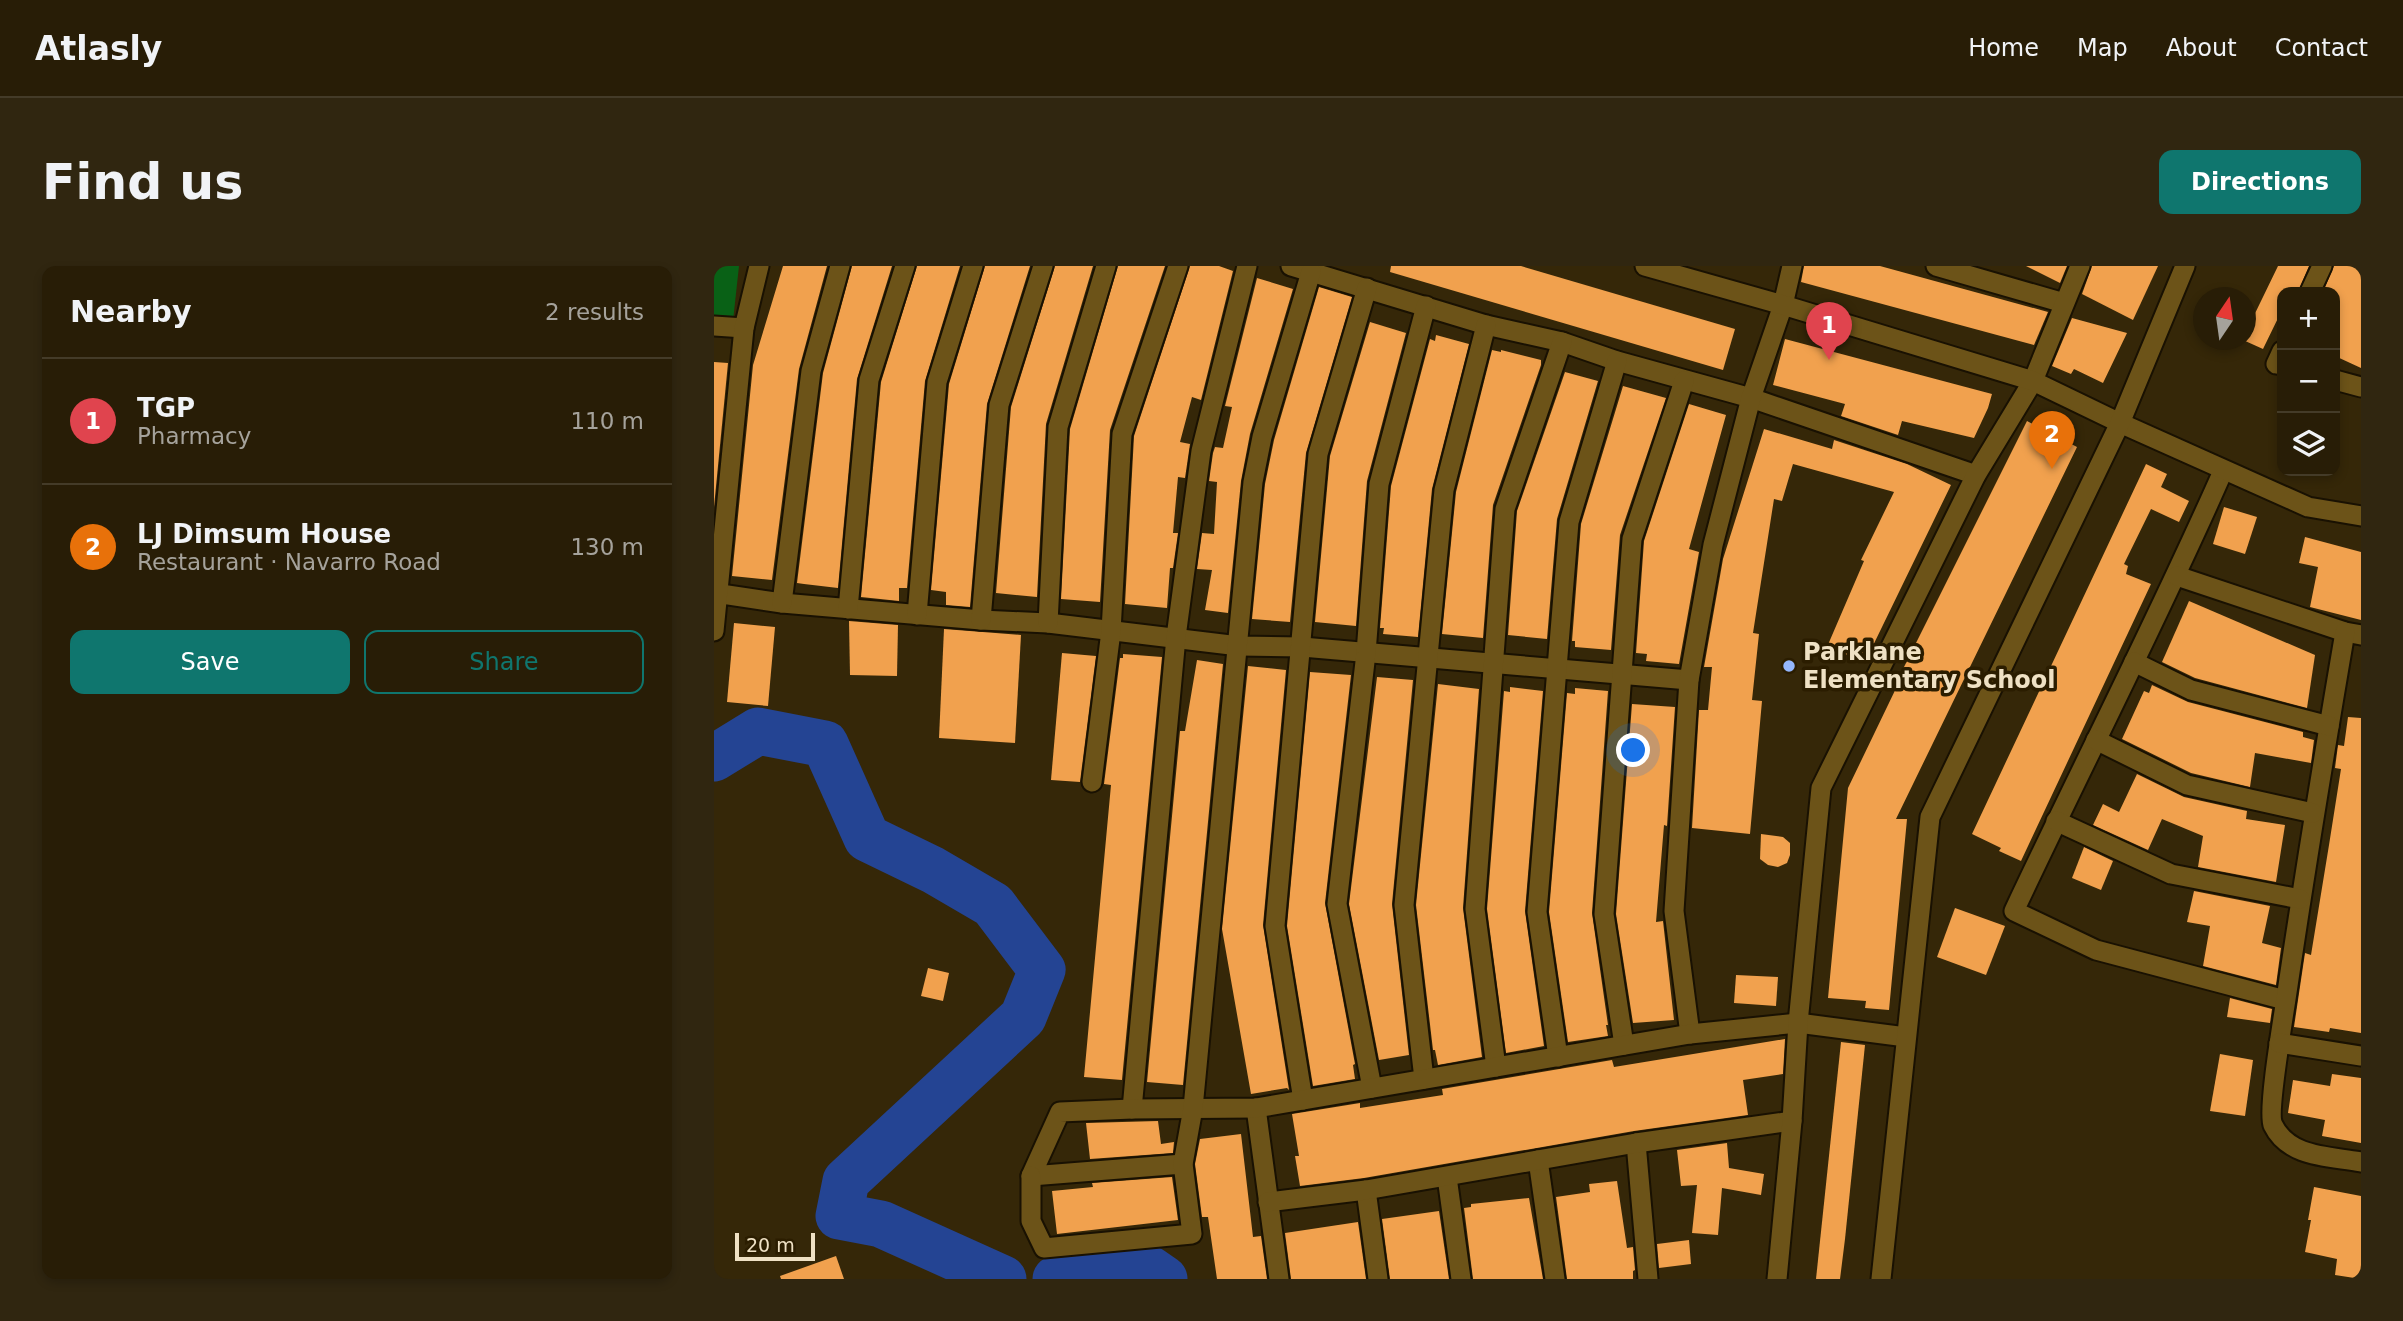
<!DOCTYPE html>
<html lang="en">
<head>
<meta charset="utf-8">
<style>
  :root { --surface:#281d06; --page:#302610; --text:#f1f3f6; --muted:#a5a29b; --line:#443b28; --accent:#0f766e }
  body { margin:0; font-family:"DejaVu Sans",sans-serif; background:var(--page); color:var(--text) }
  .controls { position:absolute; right:21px; top:21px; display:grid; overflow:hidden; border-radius:14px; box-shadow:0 4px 10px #0003 }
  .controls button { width:63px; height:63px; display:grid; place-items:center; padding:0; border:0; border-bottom:2px solid var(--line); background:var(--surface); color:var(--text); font:35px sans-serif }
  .compass { position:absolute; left:1479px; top:21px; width:63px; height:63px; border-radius:50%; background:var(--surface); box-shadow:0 4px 10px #0003; rotate:13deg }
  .scale { position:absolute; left:21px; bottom:18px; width:80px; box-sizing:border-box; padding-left:7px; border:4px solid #efe1c4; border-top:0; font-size:19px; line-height:24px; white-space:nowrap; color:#efe1c4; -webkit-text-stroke:5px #2b1d00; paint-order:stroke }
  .you { position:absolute; left:920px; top:485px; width:24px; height:24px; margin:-18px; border:5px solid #fff; border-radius:50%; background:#1a73e8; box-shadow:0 0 0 10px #1a73e833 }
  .badge { display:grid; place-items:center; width:46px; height:46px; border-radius:50%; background:var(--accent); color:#fff; font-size:23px; font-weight:700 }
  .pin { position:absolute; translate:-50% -58px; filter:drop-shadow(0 2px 4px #0008) }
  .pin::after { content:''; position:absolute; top:37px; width:24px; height:21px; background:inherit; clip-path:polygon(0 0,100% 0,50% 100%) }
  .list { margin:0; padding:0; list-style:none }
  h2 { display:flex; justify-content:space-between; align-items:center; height:91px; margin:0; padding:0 28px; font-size:30px }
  h2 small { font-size:23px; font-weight:400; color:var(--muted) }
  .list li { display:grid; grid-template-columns:46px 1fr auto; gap:21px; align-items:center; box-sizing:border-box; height:126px; padding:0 28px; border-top:2px solid var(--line) }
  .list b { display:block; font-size:26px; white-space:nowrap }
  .list p { margin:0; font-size:23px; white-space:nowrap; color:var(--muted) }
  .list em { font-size:23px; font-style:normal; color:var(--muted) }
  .actions { display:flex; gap:14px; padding:21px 28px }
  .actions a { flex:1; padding:16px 0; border:2px solid var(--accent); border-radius:14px; text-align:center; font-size:24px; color:var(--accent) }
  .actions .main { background:var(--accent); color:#fff }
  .icon { flex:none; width:38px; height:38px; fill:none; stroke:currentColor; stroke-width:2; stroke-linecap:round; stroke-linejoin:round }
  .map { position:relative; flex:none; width:1647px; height:1013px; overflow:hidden; border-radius:14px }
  header { display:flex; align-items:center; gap:42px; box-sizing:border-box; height:98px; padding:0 35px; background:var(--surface); border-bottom:2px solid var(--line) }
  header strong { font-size:33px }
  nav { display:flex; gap:38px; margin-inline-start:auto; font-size:24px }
  .intro { display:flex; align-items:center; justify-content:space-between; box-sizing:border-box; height:168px; padding:0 42px }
  h1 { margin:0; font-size:49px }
  .button { padding:18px 32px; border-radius:14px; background:var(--accent); color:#fff; font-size:24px; font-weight:700 }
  main { display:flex; gap:42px; padding:0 42px }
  aside { flex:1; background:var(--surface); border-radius:14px; box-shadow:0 4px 10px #0003 }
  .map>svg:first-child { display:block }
</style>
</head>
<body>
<header>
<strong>Atlasly</strong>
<nav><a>Home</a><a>Map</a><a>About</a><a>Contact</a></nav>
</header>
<div class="intro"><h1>Find us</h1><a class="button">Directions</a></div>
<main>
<aside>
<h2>Nearby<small>2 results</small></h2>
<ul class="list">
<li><span class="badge" style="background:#e0444e">1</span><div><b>TGP</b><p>Pharmacy</p></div><em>110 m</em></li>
<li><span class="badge" style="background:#e8710a">2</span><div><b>LJ Dimsum House</b><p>Restaurant · Navarro Road</p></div><em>130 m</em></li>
</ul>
<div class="actions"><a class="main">Save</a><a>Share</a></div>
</aside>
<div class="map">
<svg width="1647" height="1013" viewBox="0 0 1647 1013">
  <rect width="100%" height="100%" fill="#352708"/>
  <polygon fill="#096116" points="0,0 25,0 19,55 0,52"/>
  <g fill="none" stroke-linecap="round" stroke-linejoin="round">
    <g stroke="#244493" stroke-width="47">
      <polyline points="0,492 44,465 111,478 153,572 219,604 279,639 328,704 309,751 132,915 125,950 167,958 289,1013"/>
      <polyline points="342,1013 437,1004 450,1013"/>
    </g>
  </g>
  <g fill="#f1a14e">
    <polygon points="69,0 113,0 85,103 58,314 18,310 39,99"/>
    <polygon points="138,0 178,0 143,113 124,322 90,318 83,317 109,107"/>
    <polygon points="203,0 246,0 211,115 193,322 185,322 185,335 147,331 167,116"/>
    <polygon points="271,0 316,0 273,138 256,341 232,339 232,326 217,324 235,118"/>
    <polygon points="341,0 379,0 332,158 323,331 282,327 297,141"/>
    <polygon points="404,0 451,0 396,164 386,336 347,333 356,163"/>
    <polygon points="476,0 505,0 519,5 487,134 478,131 466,176 476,178 471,212 464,211 459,267 464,267 459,302 456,302 453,342 411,338 420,170"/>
    <polygon points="677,0 807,0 1021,63 1009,104 676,6"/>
    <polygon points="1090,0 1166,0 1334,46 1320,79 1087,16"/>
    <polygon points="1312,0 1353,0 1346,17"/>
    <polygon points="1378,0 1444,0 1419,54 1368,28"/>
    <polygon points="1564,0 1595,0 1584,26 1568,26 1568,44 1549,83 1529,74 1531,74 1531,68"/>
    <polygon points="1620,0 1647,0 1647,102 1621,90 1621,26 1609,26"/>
    <polygon points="543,12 579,23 536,168 527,215 514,347 491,344 498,304 483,303 488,267 500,268 503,216 495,215 499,187 501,181 509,182 518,141 511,140"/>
    <polygon points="605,21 638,31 592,187 576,356 538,353 551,218 560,174"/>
    <polygon points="1358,52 1413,67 1389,117 1360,103 1357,108 1338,100"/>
    <polygon points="656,56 692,67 653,215 642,360 601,356 616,190"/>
    <polygon points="722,69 755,78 718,223 704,371 669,368 670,362 666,362 677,220 716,73 721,75"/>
    <polygon points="1071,73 1278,128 1274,142 1260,172 1188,155 1184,169 1127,150 1131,138 1059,119"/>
    <polygon points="778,84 787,86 787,84 827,94 827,99 779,239 769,372 728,368 742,226"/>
    <polygon points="0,96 14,97 0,241"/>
    <polygon points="851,106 884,115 843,253 833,373 794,369 803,245"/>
    <polygon points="909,120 952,132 906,269 897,384 861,381 861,375 858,375 867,258"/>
    <polygon points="975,138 1012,149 975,283 985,286 965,398 932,395 933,388 922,387 930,275"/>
    <polygon points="1313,155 1363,181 1182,553 1193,553 1175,744 1151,742 1152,735 1114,732 1134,522 1187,412 1185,411"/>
    <polygon points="1050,163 1118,183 1120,174 1193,198 1237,219 1151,396 1113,381 1150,295 1147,294 1180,226 1079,198 1068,235 1060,233 1039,367 1045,368 1038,434 1048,435 1036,568 978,562 985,444 994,444 998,401 990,401 1009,293"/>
    <polygon points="1432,198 1453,208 1447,221 1475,235 1465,256 1437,243 1410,298 1414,300 1412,308 1437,318 1307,595 1285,585 1287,582 1258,568"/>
    <polygon points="1510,241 1543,251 1531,288 1499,278"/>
    <polygon points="1591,271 1647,286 1647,354 1596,341 1604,301 1585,297"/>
    <polygon points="1475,335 1601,389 1593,442 1481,412 1448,396"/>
    <polygon points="135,355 184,359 183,410 136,409"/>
    <polygon points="20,357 61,361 54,440 13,436"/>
    <polygon points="230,363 307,369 301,477 225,472"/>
    <polygon points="348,387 382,390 366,516 337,514"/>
    <polygon points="409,388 448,391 408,814 370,811 397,519 390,518 406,392 409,392"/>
    <polygon points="483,394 509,398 469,819 433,816 466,465 471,465"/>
    <polygon points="534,400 572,404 549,659 575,824 573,822 537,828 508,663"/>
    <polygon points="596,406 637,409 611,637 641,798 639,799 641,813 599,820 573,660"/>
    <polygon points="663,411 699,414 678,638 695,789 665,794 635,638"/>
    <polygon points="724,418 765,423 749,642 768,791 724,799 721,784 719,784 702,639"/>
    <polygon points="1438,419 1474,436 1589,466 1589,471 1600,474 1597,497 1541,487 1536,521 1477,507 1408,473 1430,425 1435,427"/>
    <polygon points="796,421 829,425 811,645 830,780 792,787 773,643 790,425 796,426"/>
    <polygon points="861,422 894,425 878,647 894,759 892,759 894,770 854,776 835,646 853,427 861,428"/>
    <polygon points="918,438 961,441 953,560 950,559 942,656 949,655 960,754 919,757 902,648"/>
    <polygon points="1634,451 1647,452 1647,767 1616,762 1615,766 1580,761 1591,687 1597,689 1615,579 1627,503 1621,502 1624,479 1630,480"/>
    <polygon points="1423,508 1470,531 1533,545 1532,553 1571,559 1562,616 1484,601 1489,570 1448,553 1434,584 1379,559 1389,538 1405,546"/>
    <polygon points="1047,568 1069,571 1076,577 1076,589 1073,597 1064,601 1054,599 1046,593"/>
    <polygon points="1370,581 1399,595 1387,624 1358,612"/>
    <polygon points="1480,625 1556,640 1548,677 1567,682 1562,719 1489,700 1496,660 1473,656"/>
    <polygon points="1241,642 1291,660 1272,709 1223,691"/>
    <polygon points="214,702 235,707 229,735 207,730"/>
    <polygon points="1022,709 1064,711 1062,740 1020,737"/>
    <polygon points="1516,732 1558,743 1556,757 1513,751"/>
    <polygon points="1071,773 1069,808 1029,814 1034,849 920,865 650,912 586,920 581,890 585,890 578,848 646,837 646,842 729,829 728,823 898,794 900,801"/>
    <polygon points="1127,776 1151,779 1131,973 1126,1013 1102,1013"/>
    <polygon points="1506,788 1539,794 1531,850 1496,845"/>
    <polygon points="1618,808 1647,812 1647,877 1608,870 1611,854 1574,847 1579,814 1616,820"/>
    <polygon points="444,855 447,878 460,876 459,887 376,893 372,857"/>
    <polygon points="527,868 539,971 547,970 553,1013 503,1013 494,951 488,951 481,898 486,873"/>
    <polygon points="1013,877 1015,902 1050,908 1047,929 1008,922 1004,969 978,967 983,919 967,920 963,884"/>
    <polygon points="458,911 464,954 343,968 338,925 379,921 378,917"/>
    <polygon points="903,915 913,982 919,981 921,1004 919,1005 919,1013 853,1013 842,931 876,926 875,918"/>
    <polygon points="1600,921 1647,930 1647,1013 1621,1009 1623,993 1591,986 1597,954 1594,954"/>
    <polygon points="815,932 829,1013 759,1013 750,942 757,941 757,938"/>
    <polygon points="725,945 735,1013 676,1013 668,953"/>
    <polygon points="644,956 652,1013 577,1013 571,967"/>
    <polygon points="975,974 977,998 945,1002 943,978"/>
    <polygon points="122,990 130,1013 67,1013 66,1010"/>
  </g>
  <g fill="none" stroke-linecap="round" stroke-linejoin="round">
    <g stroke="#191102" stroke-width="23">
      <g id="minor">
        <polyline points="577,0 772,59 848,76 903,95 1037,132 1262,209"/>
        <polyline points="1222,0 1350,37"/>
        <polyline points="1596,26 1608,0"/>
        <polyline points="0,60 30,62"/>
        <polyline points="1568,85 1562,98 1568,99"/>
        <polyline points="1621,114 1647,121"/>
        <path d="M 1509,205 C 1444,353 1369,498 1300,645 L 1382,684 L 1571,734"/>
        <polyline points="1463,310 1631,366 1647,369"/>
        <polyline points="0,327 68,337 267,354 334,357 525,380 588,381 975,414"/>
        <polyline points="68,337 97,105 126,0"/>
        <polyline points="134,343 155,114 191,0"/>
        <polyline points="203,349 223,116 259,0"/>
        <polyline points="267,354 285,139 329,0"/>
        <polyline points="334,357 344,161 392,0"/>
        <polyline points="0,365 30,62 45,0"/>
        <path d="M 1631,366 C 1610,489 1590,611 1572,733 C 1569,753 1553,847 1559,859 C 1575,892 1615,890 1647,896"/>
        <polyline points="1420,396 1477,424 1615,460"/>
        <polyline points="1382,474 1473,519 1599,547"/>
        <polyline points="378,516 397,365 408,168 464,0"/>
        <polyline points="1342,555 1457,608 1586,633"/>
        <polyline points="976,768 960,645 975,414 999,279 1037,132 1069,39 1078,0"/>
        <polyline points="1565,777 1647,790"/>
        <polyline points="910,779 890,648 918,273 970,115"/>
        <polyline points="844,791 823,646 855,256 903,95"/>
        <polyline points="782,801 761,643 791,243 848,76"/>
        <polyline points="710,813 690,639 730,224 772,59"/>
        <polyline points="658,822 623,638 652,387 665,218 712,40"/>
        <polyline points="589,834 561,660 604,188 653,22"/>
        <polyline points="542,842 565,1013"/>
        <polyline points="418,843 462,371 487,185 533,0"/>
        <polyline points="922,877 934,1013"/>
        <polyline points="824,894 841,1013"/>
        <polyline points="469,898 317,910 346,846 418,843 542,842 976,768 1084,757 1192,771"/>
        <polyline points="317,910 317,955 330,982 478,968 469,898 479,842 539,216 548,171 597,6"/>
        <polyline points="733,911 747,1013"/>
        <polyline points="652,924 664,1013"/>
        <polyline points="554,936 652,924 922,877 1078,855"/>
        <polyline points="1063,1013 1078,855 1084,757 1107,522 1262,209 1319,115 1366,0"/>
      </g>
    </g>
    <g stroke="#191102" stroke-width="23">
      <g id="tertiary">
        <polyline points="931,0 1069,39 1319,115 1406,157 1594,241 1647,250"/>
        <polyline points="1167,1013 1216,551 1406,157 1471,0"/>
      </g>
    </g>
    <use href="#minor" stroke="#6c5318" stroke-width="19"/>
    <use href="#tertiary" stroke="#6c5318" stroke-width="19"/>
  </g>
  <circle fill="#94b7fd" stroke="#2b1d00" stroke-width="2.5" cx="1075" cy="400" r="7"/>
  <g text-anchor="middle" stroke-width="7" stroke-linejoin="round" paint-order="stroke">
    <g font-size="24" font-weight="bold" fill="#efe1c4" stroke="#2b1d00" text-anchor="start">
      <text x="1089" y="394">Parklane<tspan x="1089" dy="28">Elementary School</tspan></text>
    </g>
  </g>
</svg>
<div class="controls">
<button>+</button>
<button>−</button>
<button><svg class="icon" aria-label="layers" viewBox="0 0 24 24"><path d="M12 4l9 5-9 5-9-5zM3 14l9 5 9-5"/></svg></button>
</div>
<svg class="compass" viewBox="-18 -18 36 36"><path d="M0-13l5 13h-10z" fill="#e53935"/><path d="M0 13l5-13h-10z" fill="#a5a29b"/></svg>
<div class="scale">20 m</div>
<div class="you"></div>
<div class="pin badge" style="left:1115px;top:94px;background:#e0444e">1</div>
<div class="pin badge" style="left:1338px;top:203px;background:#e8710a">2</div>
</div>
</main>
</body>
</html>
